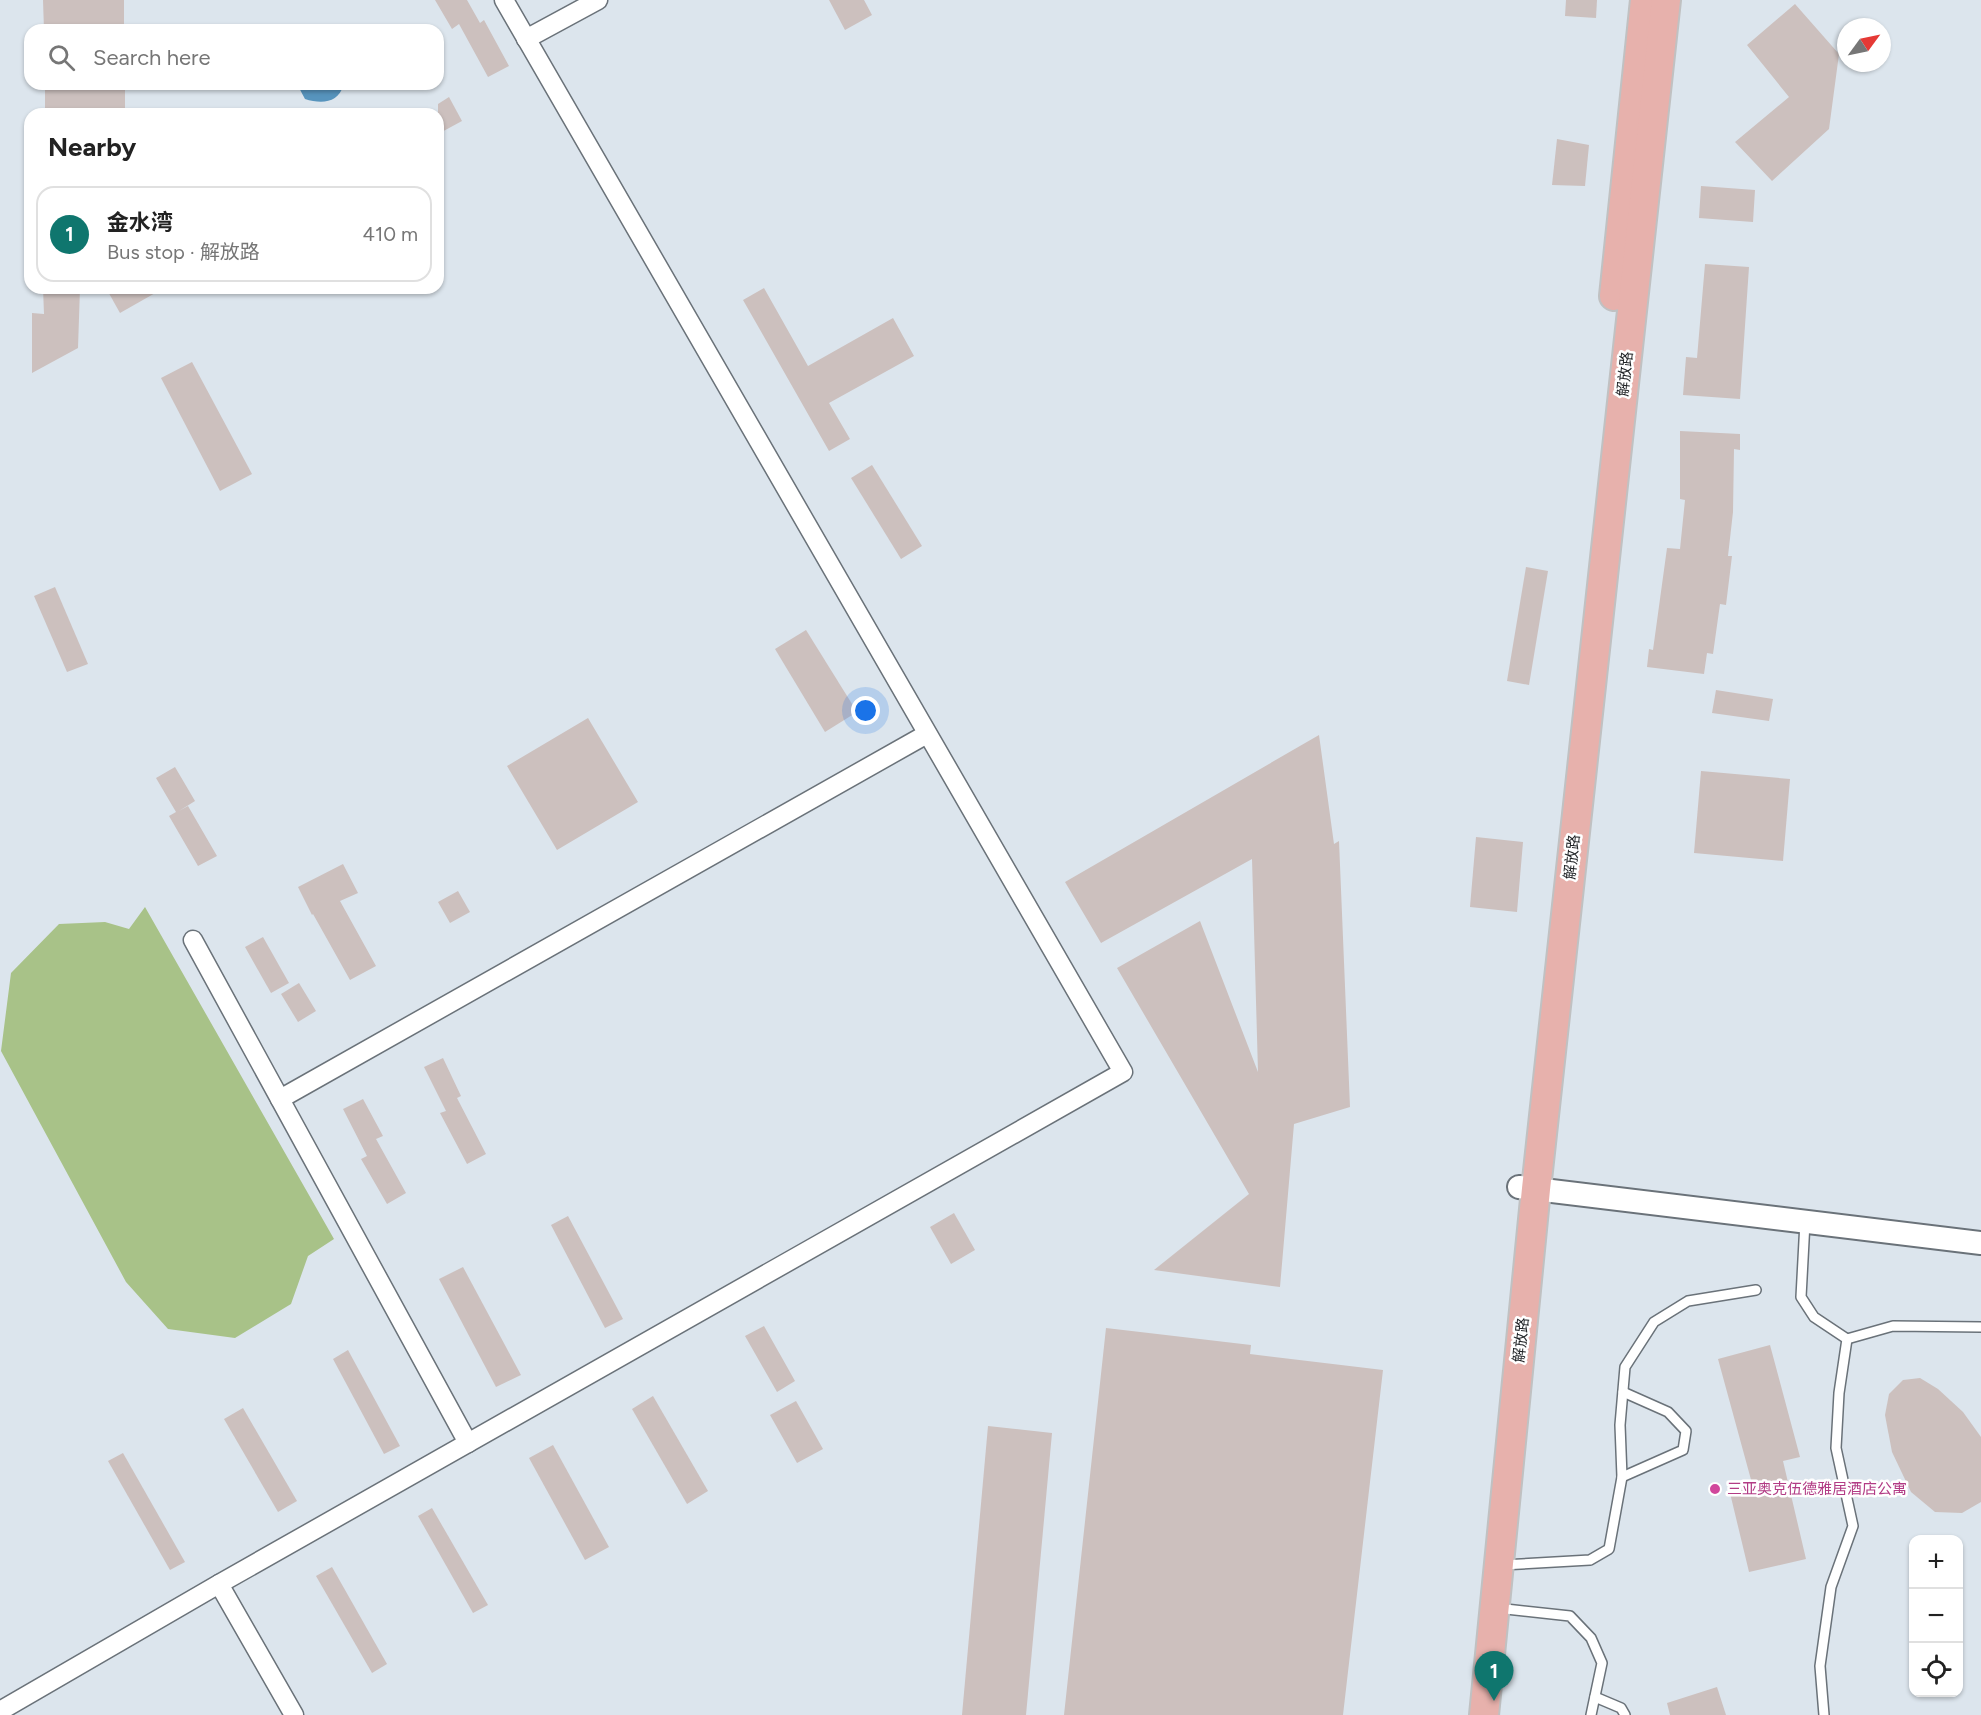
<!DOCTYPE html>
<html lang="en">
<head>
<meta charset="utf-8">
<style>
  :root { --surface:#fff; --page:#f2f2f2; --text:#222; --muted:#767676; --line:#e0e0e0; --accent:#0f766e }
  body { margin:0; font-family:Figtree,"Noto Sans SC",sans-serif; background:var(--page); color:var(--text) }
  .controls { position:absolute; right:18px; bottom:18px; display:grid; overflow:hidden; border-radius:12px; box-shadow:0 2px 4px #0004 }
  .controls button { width:54px; height:54px; display:grid; place-items:center; padding:0; border:0; border-bottom:2px solid var(--line); background:var(--surface); color:var(--text); font:30px sans-serif }
  .compass { position:absolute; left:1837px; top:18px; width:54px; height:54px; border-radius:50%; background:var(--surface); box-shadow:0 2px 4px #0004; rotate:57deg }
  .you { position:absolute; left:866px; top:711px; width:21px; height:21px; margin:-15px; border:4px solid #fff; border-radius:50%; background:#1a73e8; box-shadow:0 0 0 9px #1a73e833 }
  .badge { display:grid; place-items:center; width:39px; height:39px; border-radius:50%; background:var(--accent); color:#fff; font-size:20px; font-weight:700 }
  .pin { position:absolute; translate:-50% -50px; filter:drop-shadow(0 2px 3px #0008) }
  .pin::after { content:''; position:absolute; top:32px; width:21px; height:18px; background:inherit; clip-path:polygon(0 0,100% 0,50% 100%) }
  .list { margin:0; padding:0; list-style:none }
  h2 { display:flex; justify-content:space-between; align-items:center; height:78px; margin:0; padding:0 24px; font-size:26px }
  h2 small { font-size:20px; font-weight:400; color:var(--muted) }
  .list li { display:grid; grid-template-columns:39px 1fr auto; gap:18px; align-items:center; box-sizing:border-box; height:96px; margin:0 12px 12px; padding:0 12px; border:2px solid var(--line); border-radius:18px }
  .list b { display:block; font-size:22px; white-space:nowrap }
  .list p { margin:0; font-size:20px; white-space:nowrap; color:var(--muted) }
  .list em { font-size:20px; font-style:normal; color:var(--muted) }
  .icon { flex:none; width:33px; height:33px; fill:none; stroke:currentColor; stroke-width:2; stroke-linecap:round; stroke-linejoin:round }
  .map { position:relative; flex:none; width:1981px; height:1715px; overflow:hidden }
  .search { position:absolute; background:var(--surface); box-shadow:0 2px 4px #0004; left:24px; top:24px; width:420px; height:66px; display:flex; align-items:center; gap:15px; box-sizing:border-box; padding:0 21px; border-radius:18px; color:var(--muted); font-size:22px }
  .panel { position:absolute; background:var(--surface); box-shadow:0 2px 4px #0004; left:24px; top:108px; width:420px; height:186px; border-radius:18px }
  .map>svg:first-child { display:block }
</style>
</head>
<body>
<div class="map">
<svg width="1981" height="1715" viewBox="0 0 1981 1715">
  <rect width="100%" height="100%" fill="#dce5ed"/>
  <polygon fill="#a8c288" points="145,907 334,1239 308,1256 291,1304 235,1338 168,1329 126,1282 1,1051 11,973 59,924 105,922 129,929"/>
  <path fill="#5794bd" d="M 297,84 L 344,84 C 338,104 321,104 305,99 Z"/>
  <g fill="#ccc0be">
    <polygon points="43,0 124,0 124,30 44,30"/>
    <polygon points="435,0 467,0 480,23 484,20 509,66 488,77 459,24 452,29"/>
    <polygon points="829,0 864,0 872,15 845,30"/>
    <polygon points="1566,0 1597,0 1596,18 1565,16"/>
    <polygon points="1795,4 1839,54 1829,129 1772,181 1735,142 1789,97 1747,45"/>
    <rect x="45" y="84" width="80" height="30"/>
    <polygon points="449,97 462,121 438,134 438,104"/>
    <polygon points="1557,139 1589,145 1585,186 1552,185"/>
    <polygon points="1701,186 1755,190 1753,222 1699,218"/>
    <polygon points="1705,264 1749,267 1740,399 1683,395 1686,357 1697,358"/>
    <polygon points="43,288 80,288 78,348 32,373 32,313 44,314"/>
    <polygon points="106,288 164,288 120,313"/>
    <polygon points="764,288 808,366 893,318 914,356 829,403 850,439 829,451 743,300"/>
    <polygon points="192,362 252,474 220,491 161,378"/>
    <polygon points="1680,431 1740,434 1740,450 1734,449 1733,512 1728,556 1732,556 1726,605 1720,604 1713,654 1707,653 1704,674 1647,667 1649,649 1653,650 1667,548 1680,549 1685,500 1680,499"/>
    <polygon points="872,465 922,546 901,559 851,478"/>
    <polygon points="1526,567 1548,571 1529,685 1507,681"/>
    <polygon points="55,587 88,664 67,672 34,596"/>
    <polygon points="806,630 857,712 825,732 775,649"/>
    <polygon points="1716,690 1773,699 1769,721 1712,713"/>
    <polygon points="588,718 638,802 557,850 507,766"/>
    <polygon points="1319,735 1334,844 1339,841 1350,1107 1294,1124 1280,1287 1154,1270 1249,1194 1117,968 1200,921 1258,1072 1252,859 1101,943 1065,882"/>
    <polygon points="175,767 195,801 179,811 188,806 217,856 198,866 169,816 176,812 156,778"/>
    <polygon points="1701,771 1790,779 1783,861 1694,853"/>
    <polygon points="1476,837 1523,842 1517,912 1470,907"/>
    <polygon points="343,864 358,893 340,901 376,966 350,980 313,914 312,915 298,887"/>
    <polygon points="458,891 470,912 450,923 438,902"/>
    <polygon points="263,937 289,983 271,993 245,947"/>
    <polygon points="299,983 316,1011 298,1022 281,994"/>
    <polygon points="443,1058 461,1096 457,1098 486,1154 467,1164 440,1113 446,1111 424,1067"/>
    <polygon points="363,1099 383,1136 376,1139 406,1193 387,1204 361,1159 367,1156 343,1109"/>
    <polygon points="954,1213 975,1250 951,1264 930,1227"/>
    <polygon points="568,1216 623,1319 605,1328 551,1225"/>
    <polygon points="463,1267 521,1375 496,1387 439,1279"/>
    <polygon points="764,1326 795,1381 777,1392 745,1336"/>
    <polygon points="1106,1328 1251,1345 1250,1354 1383,1370 1343,1715 1064,1715"/>
    <polygon points="1770,1345 1800,1457 1783,1461 1806,1559 1749,1572 1730,1493 1753,1487 1718,1359"/>
    <polygon points="348,1350 400,1446 384,1454 333,1359"/>
    <polygon points="1920,1378 1938,1389 1963,1412 1981,1437 1981,1502 1962,1513 1935,1512 1911,1492 1892,1452 1885,1415 1889,1394 1903,1380"/>
    <polygon points="653,1396 708,1491 687,1504 632,1409"/>
    <polygon points="796,1401 823,1449 797,1463 770,1415"/>
    <polygon points="243,1408 297,1501 278,1512 224,1419"/>
    <polygon points="988,1426 1052,1433 1026,1715 962,1715"/>
    <polygon points="553,1445 609,1547 585,1560 529,1458"/>
    <polygon points="123,1453 185,1562 170,1570 108,1461"/>
    <polygon points="432,1508 488,1605 473,1613 418,1516"/>
    <polygon points="332,1567 387,1664 372,1673 316,1576"/>
    <polygon points="1717,1687 1726,1715 1670,1715 1667,1703"/>
  </g>
  <g fill="none" stroke-linecap="round" stroke-linejoin="round">
    <g stroke="#6a7279" stroke-width="12">
      <g id="service">
        <polyline points="1805,1222 1801,1297 1814,1317 1847,1339 1839,1393 1836,1448 1853,1526 1831,1587 1820,1666 1824,1715"/>
        <polyline points="1847,1339 1893,1326 1981,1327"/>
        <polyline points="1622,1477 1683,1450 1686,1431 1668,1412 1623,1392"/>
        <polyline points="1502,1565 1590,1560 1609,1549 1622,1477 1620,1425 1625,1367 1654,1322 1688,1301 1756,1290"/>
        <polyline points="1497,1608 1570,1616 1591,1638 1602,1663 1591,1715"/>
        <polyline points="1595,1697 1621,1708 1625,1715"/>
      </g>
    </g>
    <g stroke="#6a7279" stroke-width="21">
      <g id="minor">
        <polyline points="526,39 598,0"/>
        <polyline points="193,940 468,1443"/>
        <polyline points="280,1099 927,734"/>
        <polyline points="219,1584 294,1715"/>
        <polyline points="0,1711 219,1584 1123,1072 504,0"/>
      </g>
    </g>
    <g stroke="#6a7279" stroke-width="26">
      <polyline id="tertiary" points="1519,1187 1981,1243"/>
    </g>
    <g stroke="#c0c1c2" stroke-width="32">
      <g id="primary">
        <polyline points="1614,296 1645,0"/>
        <polyline points="1484,1715 1536,1189 1666,0"/>
      </g>
    </g>
    <use href="#service" stroke="#fff" stroke-width="9"/>
    <use href="#minor" stroke="#fff" stroke-width="18"/>
    <use href="#tertiary" stroke="#fff" stroke-width="22"/>
    <use href="#primary" stroke="#e7b1ac" stroke-width="28"/>
  </g>
  <circle fill="#d1479c" stroke="#fff" stroke-width="2" cx="1715" cy="1489" r="6"/>
  <g text-anchor="middle" stroke-width="5" stroke-linejoin="round" paint-order="stroke">
    <g font-size="15" fill="#1f2225" stroke="#fff">
      <text transform="translate(1625 374) rotate(-84)" y="5">解放路</text>
      <text transform="translate(1572 857) rotate(-84)" y="5">解放路</text>
      <text transform="translate(1521 1340) rotate(-84)" y="5">解放路</text>
    </g>
    <g font-size="15" fill="#b23c85" stroke="#fff" text-anchor="start">
      <text x="1727" y="1494">三亚奥克伍德雅居酒店公寓</text>
    </g>
  </g>
</svg>
<div class="controls">
<button>+</button>
<button>−</button>
<button><svg class="icon" aria-label="locate" viewBox="0 0 24 24"><circle cx="12" cy="12" r="6"/><path d="M12 2v4M12 18v4M2 12h4M18 12h4"/></svg></button>
</div>
<svg class="compass" viewBox="-18 -18 36 36"><path d="M0-13l5 13h-10z" fill="#e53935"/><path d="M0 13l5-13h-10z" fill="#767676"/></svg>
<div class="you"></div>
<div class="pin badge" style="left:1494px;top:1701px">1</div>
<div class="search"><svg class="icon" aria-label="search" viewBox="0 0 24 24"><circle cx="10" cy="10" r="6"/><path d="M15 15l6 6"/></svg>Search here</div>
<section class="panel">
<h2>Nearby<small></small></h2>
<ul class="list">
<li><span class="badge">1</span><div><b>金水湾</b><p>Bus stop · 解放路</p></div><em>410 m</em></li>
</ul>
</section>
</div>
</body>
</html>
